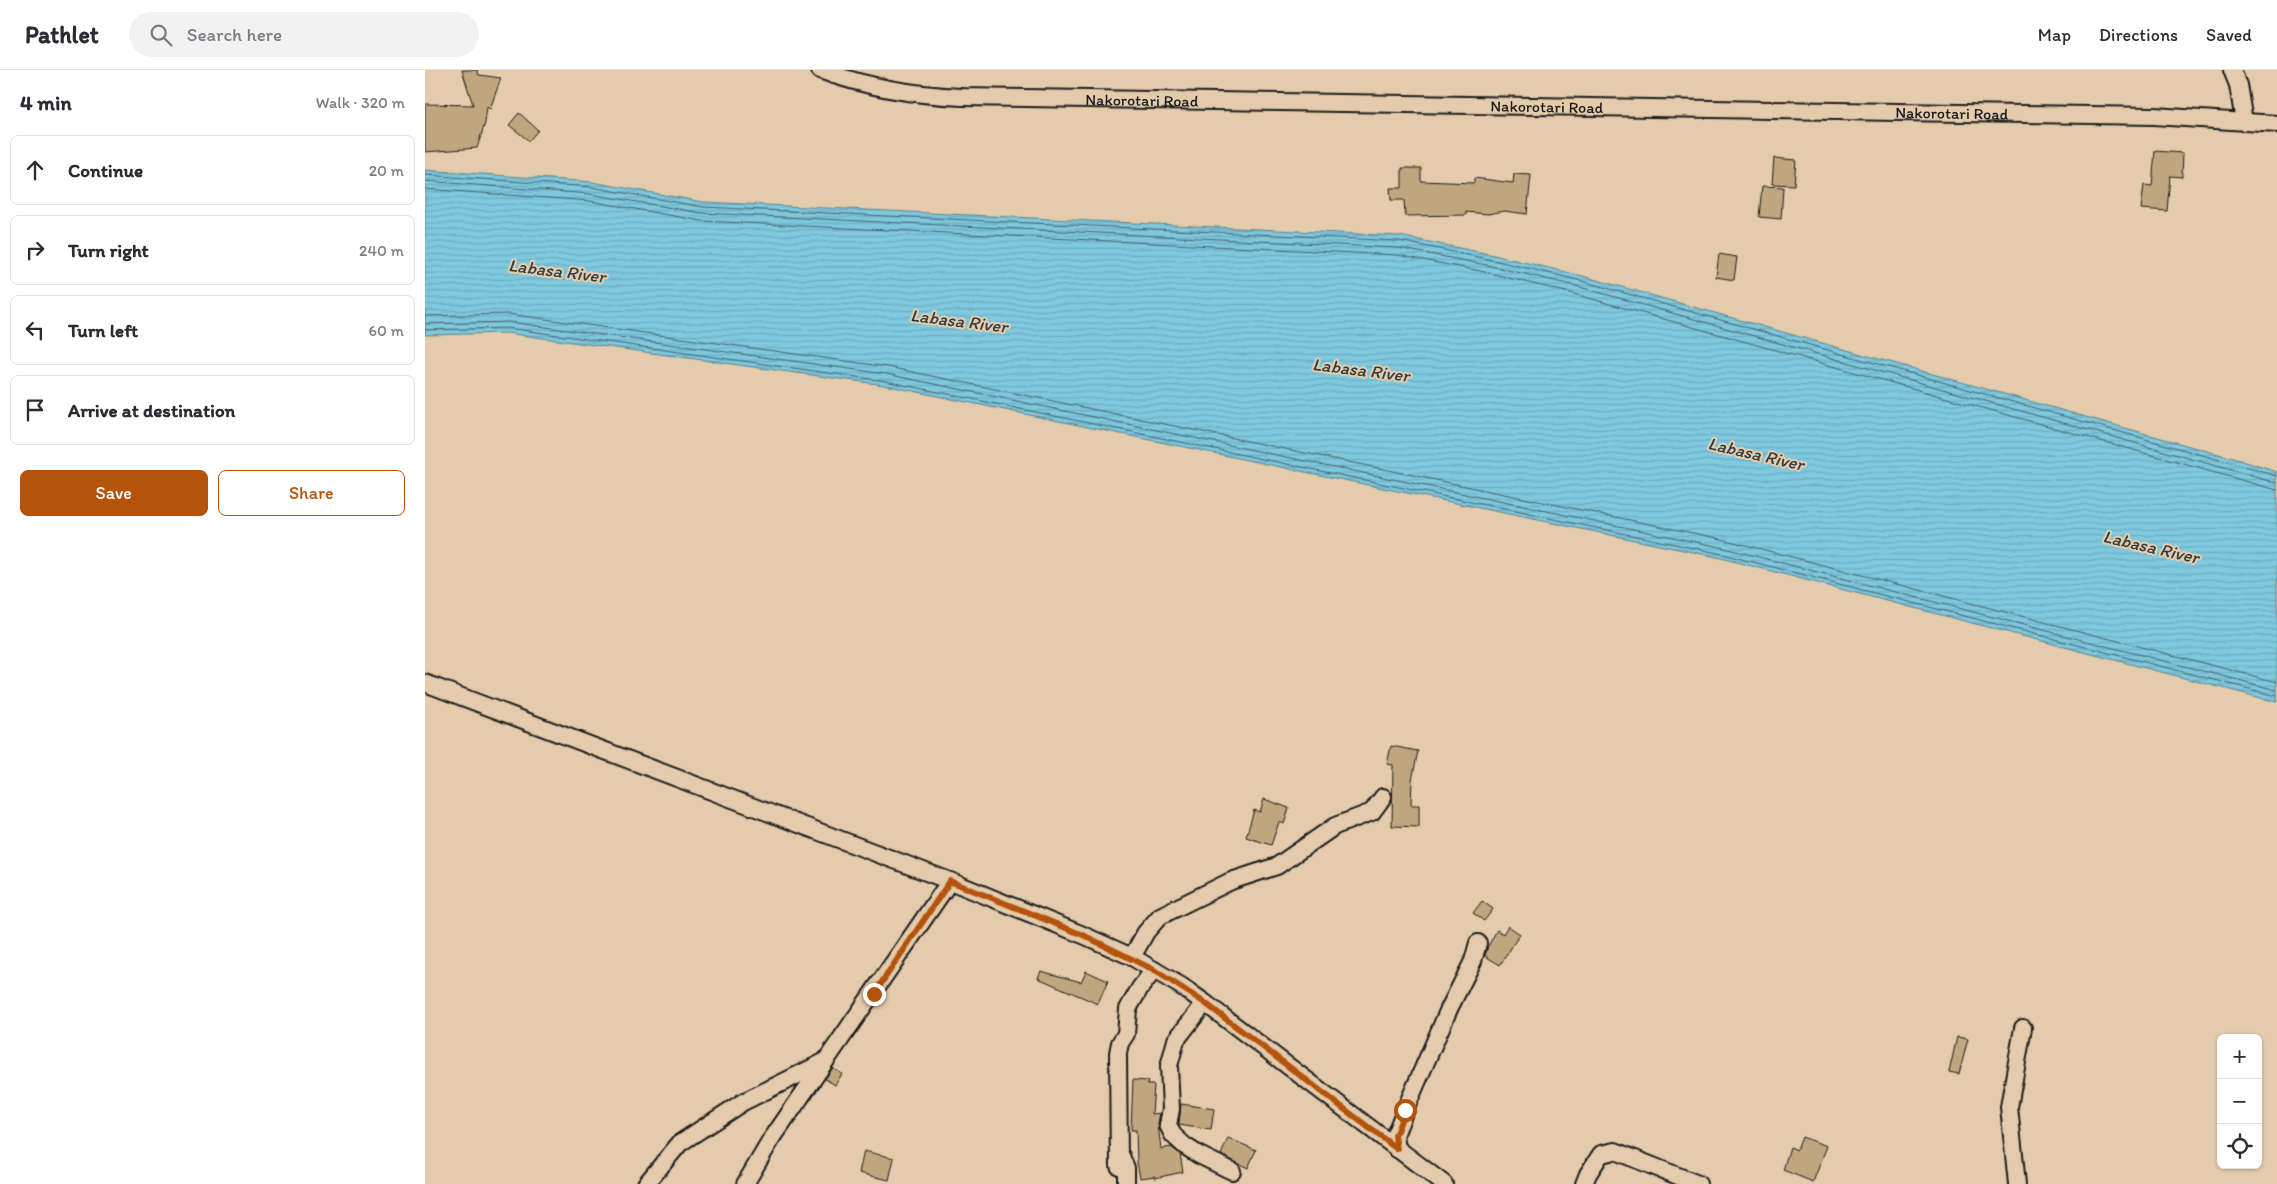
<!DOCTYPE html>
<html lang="en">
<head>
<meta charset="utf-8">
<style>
  :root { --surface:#fff; --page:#f2f2f3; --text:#2b2b33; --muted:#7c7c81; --line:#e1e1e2; --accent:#b45309 }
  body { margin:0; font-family:Itim,sans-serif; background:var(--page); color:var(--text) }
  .controls { position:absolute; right:15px; bottom:15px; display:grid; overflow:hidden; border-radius:8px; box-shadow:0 1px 4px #0004 }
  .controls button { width:45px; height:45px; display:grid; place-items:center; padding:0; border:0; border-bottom:1px solid var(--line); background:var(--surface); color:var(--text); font:25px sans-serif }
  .stop { position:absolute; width:15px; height:15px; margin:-11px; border:4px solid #b45309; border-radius:50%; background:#fff }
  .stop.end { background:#b45309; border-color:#fff; box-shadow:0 1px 5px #0008 }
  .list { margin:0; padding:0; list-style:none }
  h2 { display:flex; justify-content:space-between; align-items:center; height:65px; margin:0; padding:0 20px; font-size:21px }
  h2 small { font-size:16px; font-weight:400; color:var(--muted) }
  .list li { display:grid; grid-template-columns:32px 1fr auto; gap:15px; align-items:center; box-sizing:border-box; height:70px; margin:0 10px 10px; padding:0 10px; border:1px solid var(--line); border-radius:8px }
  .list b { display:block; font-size:19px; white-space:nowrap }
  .list em { font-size:16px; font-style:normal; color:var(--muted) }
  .actions { display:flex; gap:10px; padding:15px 20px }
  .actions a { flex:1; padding:11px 0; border:1px solid var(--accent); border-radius:8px; text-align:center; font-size:18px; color:var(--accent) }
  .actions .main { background:var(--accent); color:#fff }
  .icon { flex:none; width:28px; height:28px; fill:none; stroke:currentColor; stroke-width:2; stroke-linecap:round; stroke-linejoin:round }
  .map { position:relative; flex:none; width:1852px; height:1114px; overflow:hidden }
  header { display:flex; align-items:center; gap:30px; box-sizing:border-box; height:70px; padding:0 25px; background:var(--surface); border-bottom:1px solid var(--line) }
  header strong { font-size:24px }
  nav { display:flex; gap:28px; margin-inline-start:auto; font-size:18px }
  .search { width:350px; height:45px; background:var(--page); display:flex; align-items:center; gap:12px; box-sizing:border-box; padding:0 18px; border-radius:28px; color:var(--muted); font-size:19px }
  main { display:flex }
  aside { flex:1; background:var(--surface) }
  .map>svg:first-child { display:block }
</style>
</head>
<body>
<header>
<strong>Pathlet</strong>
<div class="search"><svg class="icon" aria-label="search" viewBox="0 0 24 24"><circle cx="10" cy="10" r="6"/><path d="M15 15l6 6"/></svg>Search here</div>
<nav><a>Map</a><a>Directions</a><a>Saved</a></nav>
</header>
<main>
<aside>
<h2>4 min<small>Walk · 320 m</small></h2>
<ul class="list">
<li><svg class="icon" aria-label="ahead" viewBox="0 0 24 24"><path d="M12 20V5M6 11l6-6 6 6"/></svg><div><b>Continue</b></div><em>20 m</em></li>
<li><svg class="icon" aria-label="right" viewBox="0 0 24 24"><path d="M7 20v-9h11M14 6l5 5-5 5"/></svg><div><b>Turn right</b></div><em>240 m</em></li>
<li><svg class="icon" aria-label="left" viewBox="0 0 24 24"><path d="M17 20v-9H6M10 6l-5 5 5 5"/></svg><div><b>Turn left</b></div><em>60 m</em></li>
<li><svg class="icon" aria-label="arrive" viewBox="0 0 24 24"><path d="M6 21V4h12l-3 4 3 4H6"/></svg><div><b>Arrive at destination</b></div></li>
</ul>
<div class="actions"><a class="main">Save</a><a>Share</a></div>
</aside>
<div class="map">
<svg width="1852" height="1114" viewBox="0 0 1852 1114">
  <defs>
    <pattern id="water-rules" width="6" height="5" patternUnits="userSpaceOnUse" patternTransform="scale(1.25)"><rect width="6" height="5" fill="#7fc9df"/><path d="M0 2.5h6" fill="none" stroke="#6dacbf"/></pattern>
  </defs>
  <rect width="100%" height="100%" fill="#e4cbac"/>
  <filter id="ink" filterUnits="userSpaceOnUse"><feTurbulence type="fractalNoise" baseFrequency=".02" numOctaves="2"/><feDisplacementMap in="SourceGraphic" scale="10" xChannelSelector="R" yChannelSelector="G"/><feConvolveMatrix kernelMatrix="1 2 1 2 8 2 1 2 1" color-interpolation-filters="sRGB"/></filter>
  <g filter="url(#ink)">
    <polygon fill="url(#water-rules)" stroke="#578491" points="0,100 167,112 278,132 974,166 1064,184 1154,205 1811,389 1852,402 1852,632 1292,487 459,315 82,263 0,265"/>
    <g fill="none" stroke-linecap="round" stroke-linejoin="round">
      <g stroke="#44616a" stroke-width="1">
        <polyline points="0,105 166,117 278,137 974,171 1063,189 1153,210 1852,406"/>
        <polyline points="0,111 165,124 277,143 973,178 1062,195 1151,216 1852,413"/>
        <polyline points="0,119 165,131 277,151 972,185 1060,202 1149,224 1852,420"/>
        <polyline points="0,246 84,244 463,297 1297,469 1852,612"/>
        <polyline points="0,254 84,252 461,304 1295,477 1852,620"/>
        <polyline points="0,260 83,258 460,311 1293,483 1852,626"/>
      </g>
    </g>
    <g fill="#bfa67f" stroke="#1c1c1c">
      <polygon points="37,0 52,0 54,5 76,8 65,39 62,37 60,53 52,78 0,82 0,34 48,35"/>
      <polygon points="94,43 113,60 104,71 84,55"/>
      <polygon points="1730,81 1758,83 1757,107 1745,106 1742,141 1716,139 1719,115 1727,116"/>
      <polygon points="1349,88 1371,90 1369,115 1347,114"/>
      <polygon points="977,98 996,98 996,111 1049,113 1049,108 1088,113 1089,104 1106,105 1102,144 1079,141 1063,144 1041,142 1041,145 980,146 979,130 966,130 965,118 977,118"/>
      <polygon points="1337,116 1358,117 1356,149 1334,147"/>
      <polygon points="1294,184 1312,187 1309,210 1291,207"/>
      <polygon points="966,676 993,681 987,710 986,735 994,735 994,757 967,756 968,695 962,694"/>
      <polygon points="839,729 864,738 859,754 854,752 846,775 821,767 829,740 835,742"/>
      <polygon points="1057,831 1068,839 1059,851 1048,843"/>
      <polygon points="1083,856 1095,864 1075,895 1060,886 1063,876 1072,860 1078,864"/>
      <polygon points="616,901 656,912 661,901 683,911 673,934 613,908"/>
      <polygon points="1532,967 1543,969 1534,1004 1524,1002"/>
      <polygon points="408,998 417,1004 410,1015 400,1009"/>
      <polygon points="708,1010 723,1011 722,1015 729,1015 727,1044 735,1043 733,1054 736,1079 746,1077 755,1084 758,1102 730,1108 730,1106 715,1108 712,1092 711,1060 706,1060"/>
      <polygon points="756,1034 789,1039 786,1060 754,1055"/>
      <polygon points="1377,1067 1402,1076 1388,1112 1358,1100 1365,1077 1372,1080"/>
      <polygon points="803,1068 831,1080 823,1098 796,1085"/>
      <polygon points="439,1081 469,1088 464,1110 434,1103"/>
    </g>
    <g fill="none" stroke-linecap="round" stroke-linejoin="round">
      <g stroke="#1c1c1c" stroke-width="20">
        <g id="minor">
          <path id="s1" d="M 395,0 C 441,17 488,25 537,27 L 1729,46 L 1852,54"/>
          <polyline points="1807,0 1813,15 1819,51"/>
          <polyline points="0,613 525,811 658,865 707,887 756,916 780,933 1019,1114"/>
          <polyline points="707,887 721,862 735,846 806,811 852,796 910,756 947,742 958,727"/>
          <polyline points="780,933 751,970 744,996 746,1039 743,1055 748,1065 760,1076 774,1085 807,1101"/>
          <polyline points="972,1079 970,1065 980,1040 1024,939 1048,891 1053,873"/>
          <polyline points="695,1084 701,1098 701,1114"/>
          <polyline points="694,1096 693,983 695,973 701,964 703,939 715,918 729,900"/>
          <polyline points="221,1114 255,1073 318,1032 399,992"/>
          <polyline points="320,1114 346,1070 525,811"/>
          <polyline points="1159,1114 1163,1104 1176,1084 1190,1081 1273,1114"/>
          <polyline points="1592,1114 1584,1037 1598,958"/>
        </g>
      </g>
      <use href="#minor" stroke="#e4cbac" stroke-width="16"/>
    </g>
  </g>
  <g fill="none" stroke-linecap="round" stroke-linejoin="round" filter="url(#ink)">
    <polyline stroke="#b45309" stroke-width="6" points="449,924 525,811 658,865 729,900 780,933 972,1079 970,1066 980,1040"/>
  </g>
  <g text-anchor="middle" stroke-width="4" stroke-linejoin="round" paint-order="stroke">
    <g font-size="16" fill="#1c1c1c" stroke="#e4cbac">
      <text dy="6" stroke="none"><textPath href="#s1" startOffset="325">Nakorotari Road</textPath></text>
      <text dy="6" stroke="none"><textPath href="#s1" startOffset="730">Nakorotari Road</textPath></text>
      <text dy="6" stroke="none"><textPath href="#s1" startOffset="1135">Nakorotari Road</textPath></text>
    </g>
    <g font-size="18" font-style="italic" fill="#303f43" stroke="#e4cbac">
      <text transform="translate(132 201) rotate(7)" y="6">Labasa River</text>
      <text transform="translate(534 251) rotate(7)" y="6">Labasa River</text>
      <text transform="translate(936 300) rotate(7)" y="6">Labasa River</text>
      <text transform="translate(1331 384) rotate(13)" y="6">Labasa River</text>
      <text transform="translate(1726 477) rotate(13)" y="6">Labasa River</text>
    </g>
  </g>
</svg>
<div class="controls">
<button>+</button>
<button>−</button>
<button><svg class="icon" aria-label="locate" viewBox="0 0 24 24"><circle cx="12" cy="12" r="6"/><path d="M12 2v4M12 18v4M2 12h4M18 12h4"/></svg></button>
</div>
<div class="stop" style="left:980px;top:1040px"></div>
<div class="stop end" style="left:449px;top:924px"></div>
</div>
</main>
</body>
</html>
